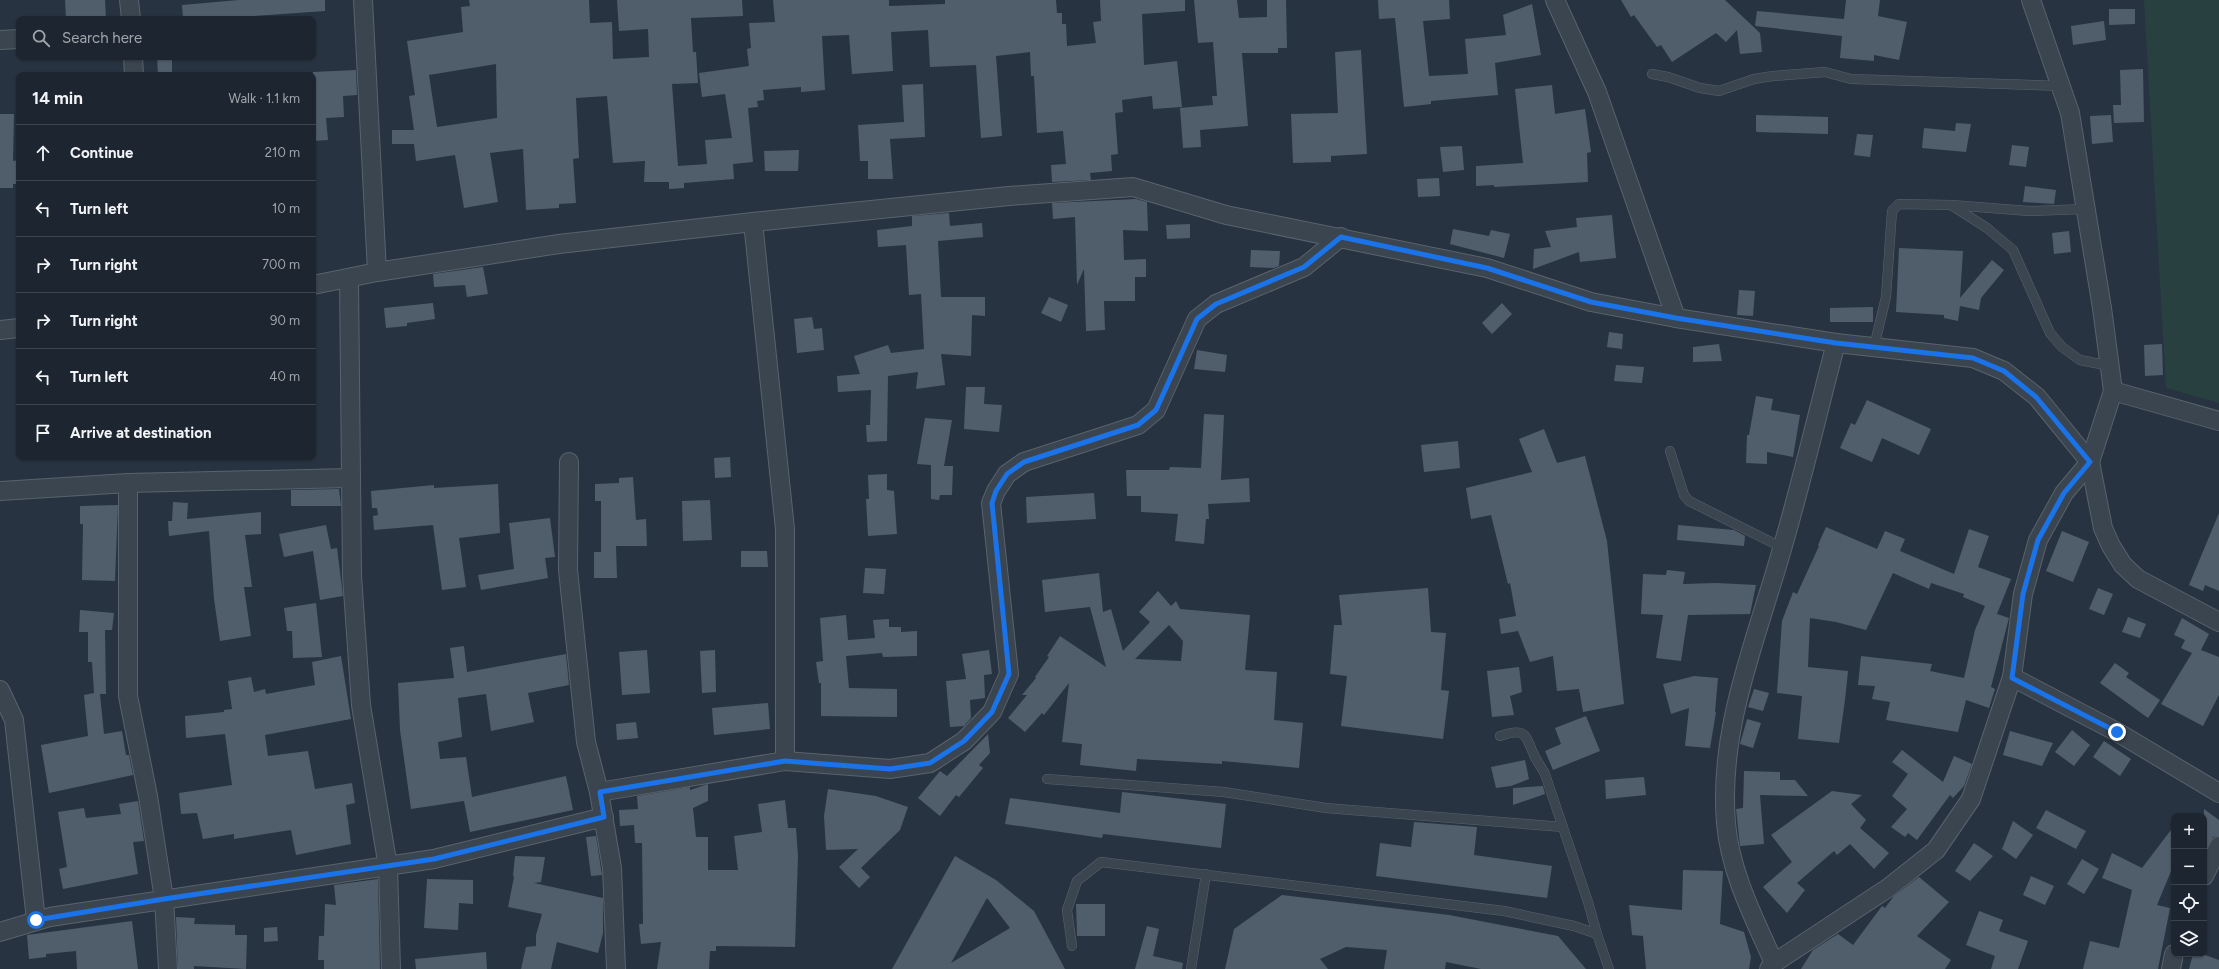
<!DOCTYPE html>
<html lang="en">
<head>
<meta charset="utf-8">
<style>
  :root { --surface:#1d2630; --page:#2a323c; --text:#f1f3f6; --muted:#a0a5ab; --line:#3b434c }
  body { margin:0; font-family:Figtree,sans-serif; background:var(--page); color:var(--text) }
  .controls { position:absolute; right:12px; bottom:12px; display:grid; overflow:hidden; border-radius:8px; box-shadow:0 1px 3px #0004 }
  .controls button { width:36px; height:36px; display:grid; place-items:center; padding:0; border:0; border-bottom:1px solid var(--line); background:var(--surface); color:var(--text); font:20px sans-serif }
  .stop { position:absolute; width:12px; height:12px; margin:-9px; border:3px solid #1a73e8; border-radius:50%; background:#fff }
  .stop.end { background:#1a73e8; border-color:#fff; box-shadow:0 1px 4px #0008 }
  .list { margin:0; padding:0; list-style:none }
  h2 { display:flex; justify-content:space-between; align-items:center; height:52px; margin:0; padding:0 16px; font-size:17px }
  h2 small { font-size:13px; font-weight:400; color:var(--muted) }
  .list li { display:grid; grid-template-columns:26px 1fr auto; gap:12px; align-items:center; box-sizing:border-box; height:56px; padding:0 16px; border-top:1px solid var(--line) }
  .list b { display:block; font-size:15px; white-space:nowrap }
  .list em { font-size:13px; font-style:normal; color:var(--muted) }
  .icon { flex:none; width:22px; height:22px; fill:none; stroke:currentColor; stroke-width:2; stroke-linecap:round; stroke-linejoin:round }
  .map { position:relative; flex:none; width:2219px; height:969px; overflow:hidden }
  .search { position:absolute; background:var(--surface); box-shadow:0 1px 3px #0004; left:16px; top:16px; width:300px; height:44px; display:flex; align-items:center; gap:10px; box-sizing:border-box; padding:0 14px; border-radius:8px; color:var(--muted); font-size:15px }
  .panel { position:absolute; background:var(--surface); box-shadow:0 1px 3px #0004; left:16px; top:72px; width:300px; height:388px; border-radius:8px }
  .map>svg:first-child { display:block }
</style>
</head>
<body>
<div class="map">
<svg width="2219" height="969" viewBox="0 0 2219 969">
  <rect width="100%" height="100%" fill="#273340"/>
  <polygon fill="#294041" points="2144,0 2219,0 2219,403 2166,388"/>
  <g fill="#505e6b" fill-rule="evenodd">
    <polygon points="65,0 105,0 106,19 66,19"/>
    <polygon points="239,0 325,0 325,11 212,19 183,19 182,5"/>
    <path d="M 469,0 L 589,0 L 590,23 L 612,22 L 613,59 L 649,57 L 648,29 L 619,31 L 617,0 L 742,0 L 743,16 L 691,18 L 693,52 L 696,52 L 698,83 L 672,84 L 678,166 L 707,164 L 705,140 L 732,138 L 725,94 L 702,97 L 699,73 L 749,66 L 747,49 L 751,48 L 749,23 L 775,22 L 773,0 L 889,0 L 889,6 L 945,4 L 945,0 L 1056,0 L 1057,13 L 1062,13 L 1062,24 L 1066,24 L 1067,46 L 1096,43 L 1093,22 L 1101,21 L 1100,0 L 1185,0 L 1185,11 L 1142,14 L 1144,65 L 1177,61 L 1182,107 L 1153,109 L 1152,96 L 1122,100 L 1123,112 L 1115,113 L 1118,154 L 1111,155 L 1112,171 L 1090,173 L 1091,180 L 1052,182 L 1051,165 L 1066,164 L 1063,131 L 1037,133 L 1034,76 L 1031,76 L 1030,52 L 996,56 L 1002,136 L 981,138 L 976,65 L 930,67 L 928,30 L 891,32 L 893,71 L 852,74 L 849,35 L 822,36 L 825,90 L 801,92 L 801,87 L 763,90 L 764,100 L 757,101 L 758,107 L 748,108 L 753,162 L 733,164 L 734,179 L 684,183 L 684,188 L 669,189 L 669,182 L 644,182 L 645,161 L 613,163 L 607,96 L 576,98 L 579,158 L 573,159 L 576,203 L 559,204 L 559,208 L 526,210 L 523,149 L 490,153 L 498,202 L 464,208 L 455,155 L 416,161 L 414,144 L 392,144 L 392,130 L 414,130 L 409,96 L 415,95 L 407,41 L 463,32 L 461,7 L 470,6 ZM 496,64 L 497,118 L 437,127 L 429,75 Z"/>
    <polygon points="1194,0 1237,0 1239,18 1267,17 1267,0 1286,0 1287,48 1278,48 1278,53 1242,53 1248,126 1200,130 1201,147 1183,148 1180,108 1213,105 1212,96 1217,96 1213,42 1198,43"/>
    <polygon points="1378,0 1449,0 1450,19 1423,21 1429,76 1468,74 1465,39 1506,35 1503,15 1532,4 1541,55 1495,63 1498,95 1431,101 1431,104 1404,107 1395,18 1379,19"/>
    <polygon points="1621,0 1725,0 1760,33 1762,52 1740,54 1737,30 1726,42 1716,33 1672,62 1661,45 1657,47 1634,15 1631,17"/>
    <polygon points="1846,0 1880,0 1878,16 1907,22 1899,60 1874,55 1874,61 1840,58 1842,36 1755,26 1757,11 1844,19"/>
    <polygon points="2109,9 2135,9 2135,24 2109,25"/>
    <polygon points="2104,21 2106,40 2073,45 2071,26"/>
    <polygon points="1361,50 1367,154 1331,156 1331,162 1293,163 1291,114 1338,113 1335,52"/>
    <polygon points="157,57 172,57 172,75 158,75"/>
    <polygon points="2143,69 2144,122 2114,123 2113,105 2121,105 2120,70"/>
    <polygon points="356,70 357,95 343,96 344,117 326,118 328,140 313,141 313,72"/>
    <polygon points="923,84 925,137 890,139 893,179 868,179 868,161 860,161 858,125 904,122 902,85"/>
    <polygon points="1552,85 1555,114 1585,109 1591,152 1587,153 1588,182 1494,187 1494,185 1476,186 1476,166 1523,163 1515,89"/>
    <polygon points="0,114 14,114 13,161 19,160 19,184 13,184 13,188 0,188"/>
    <polygon points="1756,115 1828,117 1828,134 1757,132 1756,131"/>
    <polygon points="2111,115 2113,142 2092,144 2090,116"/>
    <polygon points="1956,123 1971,124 1966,152 1922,148 1924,128 1955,131"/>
    <polygon points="1857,134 1873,135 1870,157 1854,155"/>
    <polygon points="2012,145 2029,147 2026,167 2009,165"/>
    <polygon points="1462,146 1464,170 1443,172 1440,147"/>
    <polygon points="799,150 798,171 765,171 764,151"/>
    <polygon points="1439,178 1440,196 1418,197 1417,179"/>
    <polygon points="2025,186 2056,190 2054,204 2023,202"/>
    <polygon points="1136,199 1147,202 1148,231 1123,230 1124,260 1146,259 1146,277 1135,277 1135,301 1104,301 1105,330 1086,331 1084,269 1077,285 1075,217 1053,219 1052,203"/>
    <polygon points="949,213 950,226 982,223 983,237 938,241 941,297 985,297 985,316 972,315 971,356 941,354 945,385 916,389 918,372 888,376 887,441 867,442 866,425 870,425 871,390 838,392 837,376 860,374 854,356 888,345 891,353 924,349 921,294 909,295 906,245 878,247 877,230 912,226 912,216"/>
    <polygon points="1612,215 1616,258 1580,262 1579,252 1533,269 1534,249 1551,247 1545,231 1577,227 1576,218"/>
    <polygon points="1190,224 1190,238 1167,239 1166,225"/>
    <polygon points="1453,229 1489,236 1491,230 1510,234 1504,258 1450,244"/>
    <polygon points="2069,231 2071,252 2054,254 2052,233"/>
    <polygon points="1899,248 1963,251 1960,298 1992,260 2004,270 1981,298 1979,310 1960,306 1958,321 1944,318 1944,315 1896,312"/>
    <polygon points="1251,250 1280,251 1279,266 1274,268 1250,267"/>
    <polygon points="483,267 488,294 467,297 465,285 434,287 433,274"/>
    <polygon points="1739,290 1755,291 1753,316 1737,315"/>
    <polygon points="1049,297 1068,305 1061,322 1041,313"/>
    <polygon points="433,303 435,319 407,323 407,326 386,328 384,308"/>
    <polygon points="1502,303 1512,314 1492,334 1482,323"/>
    <polygon points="1873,307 1873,322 1830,322 1830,308"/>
    <polygon points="812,317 814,329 822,328 824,350 797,353 794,319"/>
    <polygon points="1609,332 1623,334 1622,349 1607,347"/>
    <polygon points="1719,344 1722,361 1693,362 1693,347"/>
    <polygon points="2162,344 2163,375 2145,376 2144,345"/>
    <polygon points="1197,350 1227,355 1225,372 1194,369"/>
    <polygon points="1616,365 1644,367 1642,383 1614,381"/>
    <polygon points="966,387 985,387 984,404 1002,405 999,432 964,429"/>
    <polygon points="1756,396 1773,399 1771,410 1800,415 1793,457 1767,452 1767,464 1746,463 1747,435 1749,435"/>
    <polygon points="1867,400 1931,429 1919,455 1882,438 1872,462 1840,448 1851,423 1855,425"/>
    <polygon points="1204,414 1224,415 1221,480 1249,478 1250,502 1208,504 1209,519 1206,519 1204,544 1175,541 1178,514 1141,512 1141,496 1127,496 1126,470 1169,470 1170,467 1201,468"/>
    <polygon points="925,418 952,420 944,466 953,466 952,495 940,495 939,500 931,499 931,465 917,464"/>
    <polygon points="1544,429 1557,463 1585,456 1607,541 1624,704 1583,712 1579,689 1557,691 1553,656 1530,662 1518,631 1501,634 1499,619 1516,616 1510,583 1508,584 1491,515 1471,519 1466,488 1532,472 1519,439"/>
    <polygon points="1458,441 1460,468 1424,472 1421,445"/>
    <polygon points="730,457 731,477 715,478 714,458"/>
    <polygon points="887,474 887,490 894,491 897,534 868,536 866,499 869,499 868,475"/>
    <polygon points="633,477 636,520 646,519 647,546 616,546 617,578 594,578 594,552 601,552 601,501 595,501 595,484 619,483 619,478"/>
    <polygon points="498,484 500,533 459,538 466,587 442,590 433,525 374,530 373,516 378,515 377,508 372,508 371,491 434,485 434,488"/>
    <polygon points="339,489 341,506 291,506 291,490"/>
    <polygon points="1094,493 1096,519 1027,523 1026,497"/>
    <polygon points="710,500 712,540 683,541 682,501"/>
    <polygon points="173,502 188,503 187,519 261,512 261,534 245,535 252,587 244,587 251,636 220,641 214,599 209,531 169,536 168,521 172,521"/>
    <polygon points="118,505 115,581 82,580 83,524 80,524 80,506"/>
    <polygon points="2219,513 2219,591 2205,585 2203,591 2189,585"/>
    <polygon points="550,518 555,557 545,558 548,578 481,590 478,575 514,569 509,523"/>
    <polygon points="326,525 331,549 337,548 343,596 320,600 313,551 284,557 279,534"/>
    <polygon points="1678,525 1734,530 1745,536 1744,546 1677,540"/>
    <polygon points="1826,527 1877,549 1885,531 1905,539 1900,551 1954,574 1969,529 1989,536 1978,567 2011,579 1997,614 2009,618 1991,687 1995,689 1989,708 1966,700 1958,732 1886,720 1890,702 1872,699 1875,686 1858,685 1861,656 1932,664 1930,671 1964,678 1975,630 1985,606 1963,597 1964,594 1931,583 1929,589 1893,573 1866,630 1836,622 1810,618 1808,667 1848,671 1845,700 1839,743 1798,739 1802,696 1777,693 1782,621 1793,592 1797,594 1819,546 1818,545"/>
    <polygon points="2062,531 2089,542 2073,582 2046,571"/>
    <polygon points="741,551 767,551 768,567 741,567"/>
    <polygon points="865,568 886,569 884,594 863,593"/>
    <polygon points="1667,570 1685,572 1683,584 1717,583 1756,585 1750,614 1688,615 1681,661 1656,658 1663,615 1641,614 1643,574 1666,575"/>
    <path d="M 1099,573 L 1103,612 L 1111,609 L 1123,651 L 1150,622 L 1139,612 L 1158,591 L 1171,606 L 1176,601 L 1180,609 L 1250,615 L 1245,670 L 1277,672 L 1274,720 L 1303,723 L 1299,768 L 1222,761 L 1222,764 L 1137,759 L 1136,771 L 1080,765 L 1082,744 L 1062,742 L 1069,683 L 1044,715 L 1042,713 L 1025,732 L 1008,718 L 1027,695 L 1022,695 L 1036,678 L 1035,677 L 1049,657 L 1047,656 L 1060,636 L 1106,667 L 1090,607 L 1045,612 L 1042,580 ZM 1169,625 L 1183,641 L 1181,661 L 1135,659 Z"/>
    <polygon points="1428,588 1431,632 1446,633 1441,690 1449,691 1443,739 1341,726 1347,676 1330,674 1334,625 1342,625 1339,595"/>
    <polygon points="2098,588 2113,594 2104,615 2089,609"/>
    <polygon points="316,603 322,657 293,658 292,631 287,631 284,608"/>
    <polygon points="80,610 114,613 112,630 105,630 106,694 100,694 104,734 122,731 126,755 129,755 133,775 49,793 41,745 88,736 84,695 94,693 92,662 88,662 88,632 79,632"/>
    <polygon points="846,615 848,640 875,638 873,620 889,619 889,627 901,627 901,632 917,631 917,656 883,657 882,653 846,656 849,688 897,689 897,717 821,716 821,683 819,683 816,662 823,661 820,618"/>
    <polygon points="2128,617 2146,624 2140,638 2122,632"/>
    <polygon points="2182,618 2209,634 2201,650 2219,657 2219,695 2203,726 2161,704 2192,653 2181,648 2185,640 2174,635"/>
    <polygon points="464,646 467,672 566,654 569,685 528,693 534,722 491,731 486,694 458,698 462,737 438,742 440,759 466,757 472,797 566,776 573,810 470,832 464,801 411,809 400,730 398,683 454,678 450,648"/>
    <polygon points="647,650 650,693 622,695 619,652"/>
    <polygon points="715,650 716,692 702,693 700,651"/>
    <polygon points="989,650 992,674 984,675 985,698 970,700 971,718 964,726 950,727 946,681 966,679 962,654"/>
    <polygon points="341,656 351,719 265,735 268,756 308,751 315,789 352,783 355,803 346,805 351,844 296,855 291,830 234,839 234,834 203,839 197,813 181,814 179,793 232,785 225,734 186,738 185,716 224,712 224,710 232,709 228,681 251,677 254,692 265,689 266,694 315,685 312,662"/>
    <polygon points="2115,663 2129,673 2126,677 2160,700 2148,718 2100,683"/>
    <polygon points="1519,667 1522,692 1510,696 1514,715 1492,717 1487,671"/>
    <polygon points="1694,676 1718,678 1715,712 1716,712 1710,748 1685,746 1689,708 1671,714 1663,684"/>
    <polygon points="1754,689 1769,693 1763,711 1748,707"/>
    <polygon points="768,703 770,729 714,735 712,708"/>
    <polygon points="1586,716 1600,751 1553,770 1545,751 1561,744 1555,728"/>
    <polygon points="1747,719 1761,723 1753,748 1740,744"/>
    <polygon points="636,722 638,738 617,740 616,724"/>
    <polygon points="2072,730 2090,745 2074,766 2055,752"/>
    <polygon points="2010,731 2053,743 2042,766 2003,755"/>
    <polygon points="988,734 990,753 979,765 983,768 959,797 956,795 940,816 918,798 940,771 947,776"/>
    <polygon points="2104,741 2131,759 2120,776 2093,757"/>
    <polygon points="1902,750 1943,782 1954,756 1972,764 1964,786 1953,798 1950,795 1917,840 1908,833 1905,837 1891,827 1907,809 1892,796 1908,774 1892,762"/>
    <polygon points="1525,760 1529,779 1511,786 1496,788 1491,767"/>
    <polygon points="1744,771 1780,772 1780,780 1795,780 1808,796 1760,795 1764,844 1740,846 1736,809 1743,808"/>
    <polygon points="1644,777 1646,795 1606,799 1605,780"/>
    <polygon points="708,784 708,801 693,808 696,837 708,837 708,870 738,870 734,836 762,832 758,804 785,800 788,828 796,828 798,856 795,947 716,946 716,951 710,951 709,969 657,969 661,942 641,944 639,924 643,924 642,843 635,843 634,825 620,826 619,810 638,809 637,796 690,787 690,790"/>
    <polygon points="1543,786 1545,794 1513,805 1513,788"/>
    <polygon points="828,789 876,796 908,807 900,830 861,868 870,877 859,888 839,867 858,849 826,850 824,816"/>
    <polygon points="1832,791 1862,795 1851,804 1866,820 1860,828 1889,853 1874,869 1850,844 1837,855 1834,851 1797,883 1805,890 1787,913 1763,887 1792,862 1771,835"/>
    <polygon points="1122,792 1226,804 1221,848 1103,834 1102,838 1005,824 1010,798 1120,813"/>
    <polygon points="138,801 144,841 133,842 138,874 63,889 59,869 67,867 58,812 84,808 86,818 121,814 119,804"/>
    <polygon points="2204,809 2219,820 2219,836 2213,837 2204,853"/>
    <polygon points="2046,810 2086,831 2076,849 2036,828"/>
    <polygon points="2013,821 2033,835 2016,859 2002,849"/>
    <polygon points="1414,822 1477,827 1474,855 1552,866 1547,898 1376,876 1380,843 1411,847"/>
    <polygon points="2174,826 2174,864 2157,905 2170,908 2158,969 2083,969 2090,941 2119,948 2132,890 2102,878 2112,853 2142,868"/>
    <polygon points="596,836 602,875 591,876 586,837"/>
    <polygon points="1974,843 1993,856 1970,881 1955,871"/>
    <polygon points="515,856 545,857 541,882 534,883 603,898 603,933 598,953 557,942 551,969 521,969 526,947 536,946 536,935 542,914 508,907 514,877 513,876"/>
    <path d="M 955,856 L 996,880 L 1034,911 L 1065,969 L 892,969 ZM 987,898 L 1010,928 L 951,963 Z"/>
    <polygon points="2082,859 2099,869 2084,894 2067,884"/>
    <polygon points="1683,870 1723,871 1720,924 1744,932 1751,957 1749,969 1646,969 1643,936 1632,935 1629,905 1682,910"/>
    <polygon points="2031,876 2054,886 2045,905 2023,895"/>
    <polygon points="1919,877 1949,902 1917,936 1951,960 1945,969 1801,969 1813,950 1838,934 1853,945 1882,906 1885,908 1894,896"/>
    <polygon points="378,879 380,969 324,969 324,960 318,960 319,936 324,936 325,904 336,905 334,885"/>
    <polygon points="427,879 473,880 473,904 459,903 458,930 424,928"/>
    <polygon points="1282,895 1449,915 1558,936 1586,969 1481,969 1446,962 1445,969 1384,969 1387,950 1346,947 1320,959 1328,969 1225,969 1234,929"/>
    <polygon points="1076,904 1105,904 1105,936 1077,936"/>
    <polygon points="1979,911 2003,920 1999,931 2028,941 2018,969 1991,969 1995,956 1966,945"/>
    <polygon points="176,917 195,918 194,924 235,925 235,935 247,935 246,969 194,966 194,969 178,969"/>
    <polygon points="132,921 138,969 77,969 76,951 46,954 46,957 29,959 27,935"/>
    <polygon points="1147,926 1159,929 1153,956 1183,963 1182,969 1135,969"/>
    <polygon points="277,927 278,941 264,942 264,928"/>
    <polygon points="486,952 487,969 416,969 415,959"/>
    <polygon points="2193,954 2202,954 2219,960 2219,969 2189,969"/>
  </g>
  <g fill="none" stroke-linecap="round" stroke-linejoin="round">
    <g stroke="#59636d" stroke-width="10">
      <g id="lane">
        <polyline points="1652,74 1668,77 1700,88 1719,91 1754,79 1773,76 1825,72 1851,79 2062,86"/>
        <polyline points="1952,205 2029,211 2085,209"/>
        <polyline points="1874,347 1886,297 1892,211 1899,204 1951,205 1987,228 2013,250 2050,333 2062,347 2080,360 2110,366"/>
        <polyline points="1670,451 1684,495 1689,501 1783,548"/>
        <path d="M 1500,736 C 1528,726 1525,737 1535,757 C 1538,763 1542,768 1545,774 L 1588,902 L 1597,934"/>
        <polyline points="1047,779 1224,792 1326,808 1563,827"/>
        <polyline points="1072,946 1067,910 1077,881 1101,862 1504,911 1574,926 1597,934 1609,969"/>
        <polyline points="1191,969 1206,874"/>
      </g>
    </g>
    <g stroke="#59636d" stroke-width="20">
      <g id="street">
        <polyline points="129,0 131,19"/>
        <polyline points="363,0 377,272"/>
        <polyline points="1555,0 1597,92 1676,318"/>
        <polyline points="0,40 19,39"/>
        <polyline points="133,57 134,75"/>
        <polyline points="753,222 785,529 785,761"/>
        <polyline points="349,279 352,576 361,705 388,867 391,969"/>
        <polyline points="313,285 377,272 559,244 753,222 1009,196 1133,187 1226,215 1487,268 1591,302 1676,318 1836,343 1973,358 2004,371 2037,397 2090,462 2103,528 2111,546 2123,565 2138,579 2219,622"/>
        <polyline points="0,330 19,328"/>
        <polyline points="2113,391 2219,421"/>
        <polyline points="569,462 568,570 586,742 599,792 612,868 616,969"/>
        <polyline points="128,483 128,696 148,796 164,899 168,969"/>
        <polyline points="0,491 128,483 350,478"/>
        <polyline points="2012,677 2117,732 2219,793"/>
        <polyline points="0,690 14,720 36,920"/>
        <polyline points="599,792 785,761 890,769 930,763 964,741 992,712 1009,674 991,503 996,491 1007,474 1024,462 1138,425 1156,410 1197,319 1216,304 1304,267 1341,237"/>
        <polyline points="2204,876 2219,846"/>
        <polyline points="0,932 50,917 434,859 604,817"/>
        <path d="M 1774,963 C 1754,918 1730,872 1726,823 C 1718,728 1757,638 1782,549 C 1802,481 1818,411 1836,343"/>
        <polyline points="1769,969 1774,963 1888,888 1936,850 1971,799 2012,677 2023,594 2038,540 2064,493 2090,462 2113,391 2102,308 2070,113 2031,0"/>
        <polyline points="2171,969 2174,954"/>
      </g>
    </g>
    <use href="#lane" stroke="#3b4550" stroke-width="9"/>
    <use href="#street" stroke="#3b4550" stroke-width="18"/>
  </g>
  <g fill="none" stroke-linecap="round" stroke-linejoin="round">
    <polyline stroke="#1a73e8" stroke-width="5" points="36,920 164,899 434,859 604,817 600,792 785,761 890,769 930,763 964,741 992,712 1009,674 992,503 996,491 1007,474 1024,462 1138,425 1156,410 1197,319 1216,304 1304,267 1341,237 1487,268 1591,302 1676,318 1836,343 1973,358 2004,371 2036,397 2090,462 2064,493 2038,540 2023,594 2012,678 2117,732"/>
  </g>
</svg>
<div class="controls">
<button>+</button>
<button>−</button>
<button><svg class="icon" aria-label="locate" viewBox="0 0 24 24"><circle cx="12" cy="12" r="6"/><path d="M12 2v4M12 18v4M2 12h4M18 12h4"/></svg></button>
<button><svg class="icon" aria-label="layers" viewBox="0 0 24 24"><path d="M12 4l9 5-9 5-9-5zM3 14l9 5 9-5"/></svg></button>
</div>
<div class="stop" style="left:36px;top:920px"></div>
<div class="stop end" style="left:2117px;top:732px"></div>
<div class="search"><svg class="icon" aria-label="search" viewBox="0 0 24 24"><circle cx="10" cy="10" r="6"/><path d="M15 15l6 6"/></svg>Search here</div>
<section class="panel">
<h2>14 min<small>Walk · 1.1 km</small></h2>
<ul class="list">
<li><svg class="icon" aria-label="ahead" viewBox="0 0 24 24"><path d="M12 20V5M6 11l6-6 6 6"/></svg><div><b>Continue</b></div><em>210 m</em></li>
<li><svg class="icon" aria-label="left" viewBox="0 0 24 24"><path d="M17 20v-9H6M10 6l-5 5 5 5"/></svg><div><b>Turn left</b></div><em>10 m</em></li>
<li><svg class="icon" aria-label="right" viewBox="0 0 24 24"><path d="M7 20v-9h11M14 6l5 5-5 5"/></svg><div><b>Turn right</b></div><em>700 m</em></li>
<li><svg class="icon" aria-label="right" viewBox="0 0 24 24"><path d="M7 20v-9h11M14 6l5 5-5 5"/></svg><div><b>Turn right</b></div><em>90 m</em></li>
<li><svg class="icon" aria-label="left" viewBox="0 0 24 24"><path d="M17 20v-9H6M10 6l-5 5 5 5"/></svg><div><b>Turn left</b></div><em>40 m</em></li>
<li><svg class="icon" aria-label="arrive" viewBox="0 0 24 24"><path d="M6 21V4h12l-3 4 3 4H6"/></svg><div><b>Arrive at destination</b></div></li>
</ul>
</section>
</div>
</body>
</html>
